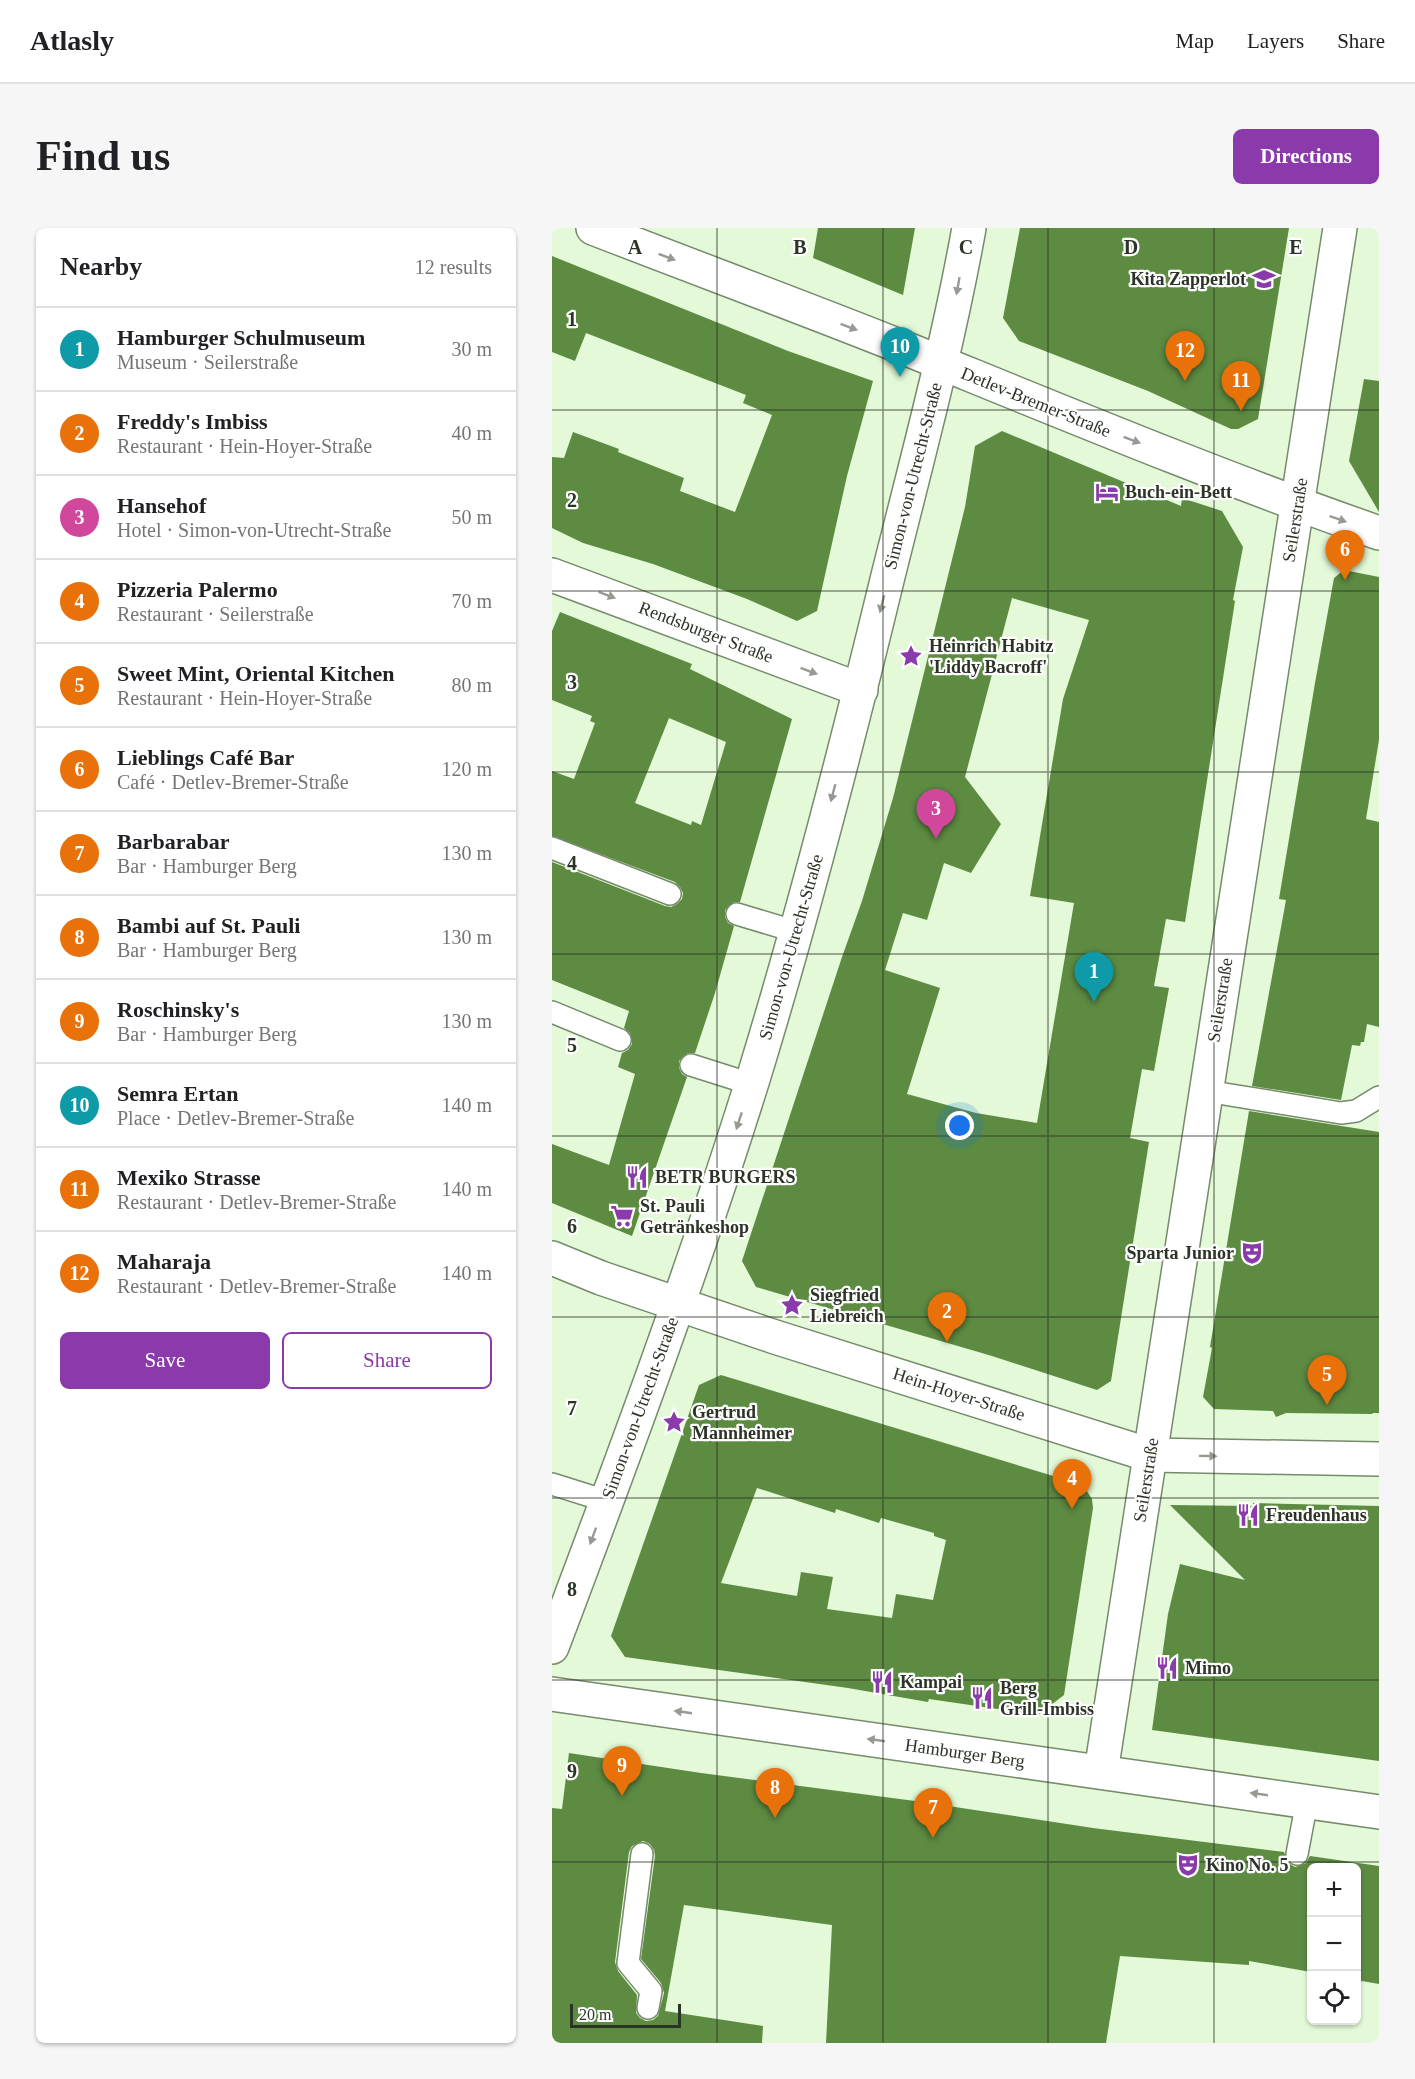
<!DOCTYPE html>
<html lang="en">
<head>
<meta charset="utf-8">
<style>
  :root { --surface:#fff; --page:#f6f6f6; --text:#202124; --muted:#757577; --line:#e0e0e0; --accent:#8a3aaa }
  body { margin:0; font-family:"Times New Roman",serif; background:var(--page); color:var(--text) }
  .controls { position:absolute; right:18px; bottom:18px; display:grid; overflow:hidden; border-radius:9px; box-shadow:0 2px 4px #0004 }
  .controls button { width:54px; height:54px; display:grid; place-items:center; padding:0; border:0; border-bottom:2px solid var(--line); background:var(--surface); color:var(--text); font:30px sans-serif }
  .scale { position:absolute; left:18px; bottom:15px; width:111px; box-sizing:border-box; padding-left:6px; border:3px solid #2c3427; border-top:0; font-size:16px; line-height:21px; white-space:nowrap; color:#2c3427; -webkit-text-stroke:4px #fefefe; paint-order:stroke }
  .you { position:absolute; left:408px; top:898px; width:21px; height:21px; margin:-15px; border:4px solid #fff; border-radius:50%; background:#1a73e8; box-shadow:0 0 0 9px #1a73e833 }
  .badge { display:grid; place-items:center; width:39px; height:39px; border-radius:50%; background:var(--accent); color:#fff; font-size:20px; font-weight:700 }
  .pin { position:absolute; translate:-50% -50px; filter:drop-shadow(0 2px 3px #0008) }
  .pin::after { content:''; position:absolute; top:32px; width:21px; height:18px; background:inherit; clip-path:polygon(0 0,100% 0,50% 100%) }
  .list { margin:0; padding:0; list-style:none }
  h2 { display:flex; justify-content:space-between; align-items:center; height:78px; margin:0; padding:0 24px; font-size:26px }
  h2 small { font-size:20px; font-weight:400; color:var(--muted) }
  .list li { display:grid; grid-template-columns:39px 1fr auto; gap:18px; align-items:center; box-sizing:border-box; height:84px; padding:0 24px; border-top:2px solid var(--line) }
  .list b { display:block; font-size:22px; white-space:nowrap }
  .list p { margin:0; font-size:20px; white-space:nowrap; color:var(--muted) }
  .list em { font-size:20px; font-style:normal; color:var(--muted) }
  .actions { display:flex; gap:12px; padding:18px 24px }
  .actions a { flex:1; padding:14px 0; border:2px solid var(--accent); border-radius:9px; text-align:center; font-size:21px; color:var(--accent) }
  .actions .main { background:var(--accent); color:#fff }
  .icon { flex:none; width:33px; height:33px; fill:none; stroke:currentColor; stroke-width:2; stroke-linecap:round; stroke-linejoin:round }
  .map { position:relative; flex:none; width:827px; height:1815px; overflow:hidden; border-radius:9px }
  header { display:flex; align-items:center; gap:36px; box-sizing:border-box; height:84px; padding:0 30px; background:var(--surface); border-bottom:2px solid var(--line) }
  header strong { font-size:28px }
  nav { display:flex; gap:33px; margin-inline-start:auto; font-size:21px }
  .intro { display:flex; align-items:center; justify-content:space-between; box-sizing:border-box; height:144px; padding:0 36px }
  h1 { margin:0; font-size:42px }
  .button { padding:15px 27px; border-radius:9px; background:var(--accent); color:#fff; font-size:21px; font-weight:700 }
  main { display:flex; gap:36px; padding:0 36px }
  aside { flex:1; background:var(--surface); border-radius:9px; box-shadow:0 2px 4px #0004 }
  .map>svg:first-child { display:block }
</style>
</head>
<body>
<header>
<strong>Atlasly</strong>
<nav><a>Map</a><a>Layers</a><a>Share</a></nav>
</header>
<div class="intro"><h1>Find us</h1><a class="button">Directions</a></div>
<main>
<aside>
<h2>Nearby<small>12 results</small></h2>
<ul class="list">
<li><span class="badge" style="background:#0f9aa8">1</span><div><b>Hamburger Schulmuseum</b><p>Museum · Seilerstraße</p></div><em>30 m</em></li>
<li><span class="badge" style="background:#e8710a">2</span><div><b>Freddy's Imbiss</b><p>Restaurant · Hein-Hoyer-Straße</p></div><em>40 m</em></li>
<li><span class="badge" style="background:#d1479c">3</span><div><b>Hansehof</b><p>Hotel · Simon-von-Utrecht-Straße</p></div><em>50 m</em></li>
<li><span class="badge" style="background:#e8710a">4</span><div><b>Pizzeria Palermo</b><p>Restaurant · Seilerstraße</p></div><em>70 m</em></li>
<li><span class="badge" style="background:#e8710a">5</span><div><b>Sweet Mint, Oriental Kitchen</b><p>Restaurant · Hein-Hoyer-Straße</p></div><em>80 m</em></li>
<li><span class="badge" style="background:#e8710a">6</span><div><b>Lieblings Café Bar</b><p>Café · Detlev-Bremer-Straße</p></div><em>120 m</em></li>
<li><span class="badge" style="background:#e8710a">7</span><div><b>Barbarabar</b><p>Bar · Hamburger Berg</p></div><em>130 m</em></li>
<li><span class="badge" style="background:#e8710a">8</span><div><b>Bambi auf St. Pauli</b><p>Bar · Hamburger Berg</p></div><em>130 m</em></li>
<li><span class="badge" style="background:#e8710a">9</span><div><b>Roschinsky's</b><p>Bar · Hamburger Berg</p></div><em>130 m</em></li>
<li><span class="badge" style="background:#0f9aa8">10</span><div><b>Semra Ertan</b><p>Place · Detlev-Bremer-Straße</p></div><em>140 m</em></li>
<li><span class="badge" style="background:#e8710a">11</span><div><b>Mexiko Strasse</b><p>Restaurant · Detlev-Bremer-Straße</p></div><em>140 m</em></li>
<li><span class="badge" style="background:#e8710a">12</span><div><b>Maharaja</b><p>Restaurant · Detlev-Bremer-Straße</p></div><em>140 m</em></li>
</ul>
<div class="actions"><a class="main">Save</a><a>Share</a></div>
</aside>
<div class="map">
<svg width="827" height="1815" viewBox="0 0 827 1815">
  <rect width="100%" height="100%" fill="#e3f9d7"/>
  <g fill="#5d8b42" fill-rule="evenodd">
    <polygon points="266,0 363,0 351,67 261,30"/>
    <polygon points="468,0 737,0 706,191 686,201 679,201 596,163 467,113 451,90"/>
    <polygon points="0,28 236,123 321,153 295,248 265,383 245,393 195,371 101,336 31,315 0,300 0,229 12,230 21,204 67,221 66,224 132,250 128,263 183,284 220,187 191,175 194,167 34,105 23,133 0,124"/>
    <polygon points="812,151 827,153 827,284 797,233"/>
    <path d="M 450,203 L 629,278 L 630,270 L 670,283 L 691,319 L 681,372 L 683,373 L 633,694 L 614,691 L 602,758 L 617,760 L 602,843 L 590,841 L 578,910 L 597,914 L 559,1153 L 545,1162 L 440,1128 L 204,1059 L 190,1033 L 290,729 L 310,673 L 341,570 L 413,279 L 423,218 ZM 460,370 L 537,392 L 511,471 L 478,668 L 522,675 L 485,895 L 424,885 L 355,866 L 388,760 L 333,742 L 351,685 L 375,692 L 392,635 L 419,645 L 449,596 L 413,549 Z"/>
    <polygon points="792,342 827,349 827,512 814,591 827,594 827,799 815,796 812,814 809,814 808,818 800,817 789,872 700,858 734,672 727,671 763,455 782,350"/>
    <path d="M 8,384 L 140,436 L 138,441 L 240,491 L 188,674 L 182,674 L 173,682 L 173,689 L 176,695 L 182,698 L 163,765 L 143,825 L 136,825 L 127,833 L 127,840 L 130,846 L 135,849 L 80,1008 L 0,975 L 0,916 L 57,937 L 83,846 L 66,839 L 70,825 L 76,822 L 80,816 L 78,805 L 72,800 L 77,783 L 0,752 L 0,634 L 113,678 L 119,679 L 125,676 L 130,671 L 131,665 L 128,659 L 123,654 L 0,608 L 0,543 L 22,551 L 43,495 L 38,493 L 40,488 L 0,472 L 0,403 ZM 117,490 L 174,514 L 149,597 L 140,593 L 139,597 L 83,575 Z"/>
    <polygon points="697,883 827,904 827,1185 821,1185 820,1186 734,1185 724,1189 721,1183 662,1181 651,1169 660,1120 658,1119"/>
    <path d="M 169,1147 L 531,1257 L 540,1271 L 541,1280 L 512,1467 L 486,1487 L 377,1471 L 376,1474 L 296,1460 L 73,1429 L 59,1408 L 147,1157 ZM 205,1260 L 283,1285 L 284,1281 L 327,1295 L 329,1290 L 382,1305 L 382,1308 L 394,1312 L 381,1372 L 344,1366 L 340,1390 L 275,1381 L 281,1349 L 249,1344 L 245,1368 L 169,1355 Z"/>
    <polygon points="701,1275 827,1278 827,1533 600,1502 616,1386 628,1336 693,1352 618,1277 701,1278"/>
    <path d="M 17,1525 L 149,1545 L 363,1573 L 541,1600 L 732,1624 L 736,1635 L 743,1639 L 754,1635 L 758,1628 L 827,1638 L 827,1756 L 804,1752 L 804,1640 L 759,1640 L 759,1744 L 697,1733 L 697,1737 L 568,1728 L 554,1815 L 274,1815 L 280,1697 L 132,1677 L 113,1783 L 211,1798 L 210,1815 L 0,1815 L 0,1580 L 10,1581 ZM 91,1613 L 98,1616 L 102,1622 L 103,1628 L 89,1731 L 109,1755 L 112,1765 L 106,1788 L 101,1792 L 94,1793 L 88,1790 L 84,1785 L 85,1767 L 66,1743 L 63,1734 L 77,1624 L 80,1618 Z"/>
  </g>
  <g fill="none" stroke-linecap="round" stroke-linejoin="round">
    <g stroke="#768a6c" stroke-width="24">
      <g id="service">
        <polyline points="0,620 118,666"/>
        <polyline points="185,686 245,704"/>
        <polyline points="0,784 68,812"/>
        <polyline points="139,837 199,856"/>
        <polyline points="654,863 789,885 804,883 827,869"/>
        <polyline points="0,1256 54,1273"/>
        <polyline points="90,1626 76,1735 99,1763 96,1780"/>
        <polyline points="745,1626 755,1573"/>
      </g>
    </g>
    <g stroke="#768a6c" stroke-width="36">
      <g id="minor">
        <path d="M 41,0 C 144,40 247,78 350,119 C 508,183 666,249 827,305"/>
        <polyline points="0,347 309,462"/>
        <polyline points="0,1030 49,1050 223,1109 598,1227 827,1231"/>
        <polyline points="0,1466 827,1584"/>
        <polyline points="549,1544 788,0"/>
      </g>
    </g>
    <g stroke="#768a6c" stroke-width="36">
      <path id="secondary" d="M 0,1419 C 71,1231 141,1043 201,851 C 252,685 295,517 336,348 C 365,232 396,117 417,0"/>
    </g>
    <use href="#service" stroke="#fff" stroke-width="21"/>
    <use href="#minor" stroke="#fff" stroke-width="33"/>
    <use href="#secondary" stroke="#fff" stroke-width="33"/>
  </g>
  <defs><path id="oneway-solid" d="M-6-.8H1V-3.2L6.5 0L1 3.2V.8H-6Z" transform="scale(1.5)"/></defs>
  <g fill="#969a93">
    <use href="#oneway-solid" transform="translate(115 29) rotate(21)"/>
    <use href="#oneway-solid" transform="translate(406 58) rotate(100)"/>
    <use href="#oneway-solid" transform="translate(297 99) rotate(21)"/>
    <use href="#oneway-solid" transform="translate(580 212) rotate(21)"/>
    <use href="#oneway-solid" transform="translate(786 291) rotate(19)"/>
    <use href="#oneway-solid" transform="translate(55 367) rotate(21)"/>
    <use href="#oneway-solid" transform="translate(330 376) rotate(104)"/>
    <use href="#oneway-solid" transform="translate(257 443) rotate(21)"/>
    <use href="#oneway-solid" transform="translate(281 565) rotate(105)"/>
    <use href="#oneway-solid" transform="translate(187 893) rotate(108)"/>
    <use href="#oneway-solid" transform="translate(656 1228) rotate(1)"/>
    <use href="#oneway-solid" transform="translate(41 1308) rotate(110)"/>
    <use href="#oneway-solid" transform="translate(131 1484) rotate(-172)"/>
    <use href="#oneway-solid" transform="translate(324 1512) rotate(-172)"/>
    <use href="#oneway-solid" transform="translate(707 1566) rotate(-172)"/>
  </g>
  <path fill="none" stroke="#2c3427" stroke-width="1.5" stroke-opacity="0.55" d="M 165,0 L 165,1815M 331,0 L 331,1815M 496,0 L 496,1815M 662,0 L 662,1815M 0,182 L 827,182M 0,363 L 827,363M 0,544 L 827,544M 0,726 L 827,726M 0,908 L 827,908M 0,1089 L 827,1089M 0,1270 L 827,1270M 0,1452 L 827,1452M 0,1634 L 827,1634"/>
  <defs>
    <g id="school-bare" transform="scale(1.8)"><path d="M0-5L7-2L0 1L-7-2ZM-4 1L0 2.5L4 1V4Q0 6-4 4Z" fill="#8a3aaa" stroke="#fefefe" stroke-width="2.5" paint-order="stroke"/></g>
    <g id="hotel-bare" transform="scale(1.8)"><path d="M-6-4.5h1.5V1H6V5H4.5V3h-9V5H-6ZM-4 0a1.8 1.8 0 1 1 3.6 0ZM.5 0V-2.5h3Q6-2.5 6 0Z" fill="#8a3aaa" stroke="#fefefe" stroke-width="2.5" paint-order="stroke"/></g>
    <g id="sight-bare" transform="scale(1.8)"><path d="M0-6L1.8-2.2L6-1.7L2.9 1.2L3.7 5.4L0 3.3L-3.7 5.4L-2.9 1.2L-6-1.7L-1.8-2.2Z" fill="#8a3aaa" stroke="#fefefe" stroke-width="2.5" paint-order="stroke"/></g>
    <g id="restaurant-bare" transform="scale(1.8)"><path d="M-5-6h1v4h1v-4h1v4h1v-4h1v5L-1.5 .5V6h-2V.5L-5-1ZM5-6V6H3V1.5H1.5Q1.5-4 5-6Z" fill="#8a3aaa" stroke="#fefefe" stroke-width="2.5" paint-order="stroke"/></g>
    <g id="supermarket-bare" transform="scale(1.8)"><path d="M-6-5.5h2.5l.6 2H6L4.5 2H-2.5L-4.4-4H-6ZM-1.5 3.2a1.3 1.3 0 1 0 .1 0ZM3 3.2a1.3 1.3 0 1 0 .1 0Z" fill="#8a3aaa" stroke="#fefefe" stroke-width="2.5" paint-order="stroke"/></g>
    <g id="theatre-bare" transform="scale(1.8)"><path d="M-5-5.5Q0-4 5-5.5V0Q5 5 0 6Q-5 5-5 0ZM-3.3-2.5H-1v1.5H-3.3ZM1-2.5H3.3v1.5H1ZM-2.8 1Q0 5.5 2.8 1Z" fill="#8a3aaa" stroke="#fefefe" stroke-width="2.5" paint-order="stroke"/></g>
  </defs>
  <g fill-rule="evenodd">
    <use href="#school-bare" x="712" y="51"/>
    <use href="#hotel-bare" x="555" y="264"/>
    <use href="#sight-bare" x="359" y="428"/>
    <use href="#restaurant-bare" x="85" y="949"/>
    <use href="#supermarket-bare" x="70" y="988"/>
    <use href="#theatre-bare" x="700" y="1025"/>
    <use href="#sight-bare" x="240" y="1077"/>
    <use href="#sight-bare" x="122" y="1194"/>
    <use href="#restaurant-bare" x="696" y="1287"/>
    <use href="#restaurant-bare" x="615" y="1440"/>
    <use href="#restaurant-bare" x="330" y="1454"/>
    <use href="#restaurant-bare" x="430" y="1470"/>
    <use href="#theatre-bare" x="636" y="1637"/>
  </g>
  <g text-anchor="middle" stroke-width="4.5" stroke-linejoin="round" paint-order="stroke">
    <g font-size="18" font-weight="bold" fill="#2c3427" stroke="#fefefe" text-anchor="start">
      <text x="694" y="57" text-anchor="end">Kita Zapperlot</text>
      <text x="573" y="270">Buch-ein-Bett</text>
      <text x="377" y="424">Heinrich Habitz<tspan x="377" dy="21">'Liddy Bacroff'</tspan></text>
      <text x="103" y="955">BETR BURGERS</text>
      <text x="88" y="984">St. Pauli<tspan x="88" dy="21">Getränkeshop</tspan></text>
      <text x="682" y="1031" text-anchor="end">Sparta Junior</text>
      <text x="258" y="1073">Siegfried<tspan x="258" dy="21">Liebreich</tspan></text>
      <text x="140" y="1190">Gertrud<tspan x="140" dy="21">Mannheimer</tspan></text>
      <text x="714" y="1293">Freudenhaus</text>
      <text x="633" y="1446">Mimo</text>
      <text x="348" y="1460">Kampai</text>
      <text x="448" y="1466">Berg<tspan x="448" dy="21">Grill-Imbiss</tspan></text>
      <text x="654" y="1643">Kino No. 5</text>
    </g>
    <g font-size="18" fill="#2c3427" stroke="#fefefe">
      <text transform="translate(484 174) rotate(22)" y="6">Detlev-Bremer-Straße</text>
      <text transform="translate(361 248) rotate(-76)" y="6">Simon-von-Utrecht-Straße</text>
      <text transform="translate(743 292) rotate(-81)" y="6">Seilerstraße</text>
      <text transform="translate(154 404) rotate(21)" y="6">Rendsburger Straße</text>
      <text transform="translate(239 719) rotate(-74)" y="6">Simon-von-Utrecht-Straße</text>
      <text transform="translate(668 772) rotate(-81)" y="6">Seilerstraße</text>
      <text transform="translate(407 1166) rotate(18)" y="6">Hein-Hoyer-Straße</text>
      <text transform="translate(88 1180) rotate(-70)" y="6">Simon-von-Utrecht-Straße</text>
      <text transform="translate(594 1252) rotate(-81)" y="6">Seilerstraße</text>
      <text transform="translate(413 1525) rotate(8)" y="6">Hamburger Berg</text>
    </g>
  </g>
  <g font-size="20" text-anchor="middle" font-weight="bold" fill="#2c3427" stroke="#fefefe" stroke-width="4.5" stroke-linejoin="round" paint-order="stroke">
    <text x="83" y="26">A</text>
    <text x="248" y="26">B</text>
    <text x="414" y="26">C</text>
    <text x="579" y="26">D</text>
    <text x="744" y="26">E</text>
    <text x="20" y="98">1</text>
    <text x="20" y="279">2</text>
    <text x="20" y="461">3</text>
    <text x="20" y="642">4</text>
    <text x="20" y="824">5</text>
    <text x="20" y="1005">6</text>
    <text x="20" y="1187">7</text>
    <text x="20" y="1368">8</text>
    <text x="20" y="1550">9</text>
  </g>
</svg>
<div class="controls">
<button>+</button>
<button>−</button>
<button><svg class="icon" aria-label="locate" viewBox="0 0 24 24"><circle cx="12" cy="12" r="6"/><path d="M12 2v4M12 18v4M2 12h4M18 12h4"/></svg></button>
</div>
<div class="scale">20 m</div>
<div class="you"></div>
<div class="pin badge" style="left:542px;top:774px;background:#0f9aa8">1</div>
<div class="pin badge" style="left:395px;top:1114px;background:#e8710a">2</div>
<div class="pin badge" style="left:384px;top:611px;background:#d1479c">3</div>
<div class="pin badge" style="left:520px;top:1281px;background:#e8710a">4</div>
<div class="pin badge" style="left:775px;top:1177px;background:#e8710a">5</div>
<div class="pin badge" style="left:793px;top:352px;background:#e8710a">6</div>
<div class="pin badge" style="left:381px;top:1610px;background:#e8710a">7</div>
<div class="pin badge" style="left:223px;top:1590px;background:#e8710a">8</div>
<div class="pin badge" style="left:70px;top:1568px;background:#e8710a">9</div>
<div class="pin badge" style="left:348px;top:149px;background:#0f9aa8">10</div>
<div class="pin badge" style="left:689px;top:183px;background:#e8710a">11</div>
<div class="pin badge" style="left:633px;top:153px;background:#e8710a">12</div>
</div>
</main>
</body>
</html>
